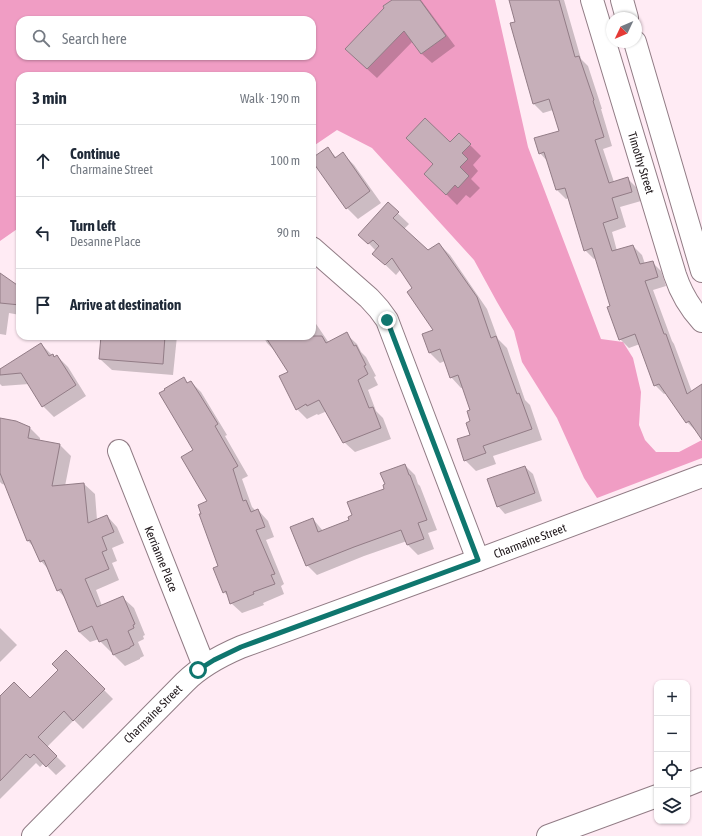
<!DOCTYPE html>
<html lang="en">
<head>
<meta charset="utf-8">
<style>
  :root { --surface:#fff; --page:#f6f6f7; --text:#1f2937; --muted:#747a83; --line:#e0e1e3 }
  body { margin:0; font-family:"Asap Condensed",sans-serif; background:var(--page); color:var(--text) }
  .controls { position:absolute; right:12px; bottom:12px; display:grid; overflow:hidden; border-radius:8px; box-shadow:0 1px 3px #0004 }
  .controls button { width:36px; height:36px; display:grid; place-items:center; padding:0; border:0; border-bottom:1px solid var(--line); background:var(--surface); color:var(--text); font:20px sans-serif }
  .compass { position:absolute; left:606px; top:12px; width:36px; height:36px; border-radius:50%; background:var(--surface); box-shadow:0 1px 3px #0004; rotate:226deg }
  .stop { position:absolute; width:12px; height:12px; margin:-9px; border:3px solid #0f766e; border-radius:50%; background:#fff }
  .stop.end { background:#0f766e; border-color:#fff; box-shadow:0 1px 4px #0008 }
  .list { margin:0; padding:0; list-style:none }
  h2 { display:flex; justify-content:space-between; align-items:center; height:52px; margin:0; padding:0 16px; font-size:17px }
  h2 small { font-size:13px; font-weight:400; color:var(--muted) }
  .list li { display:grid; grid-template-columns:26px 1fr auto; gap:12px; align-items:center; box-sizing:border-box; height:72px; padding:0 16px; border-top:1px solid var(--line) }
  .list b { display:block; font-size:15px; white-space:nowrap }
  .list p { margin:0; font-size:13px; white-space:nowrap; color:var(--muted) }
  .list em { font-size:13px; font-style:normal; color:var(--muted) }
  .icon { flex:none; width:22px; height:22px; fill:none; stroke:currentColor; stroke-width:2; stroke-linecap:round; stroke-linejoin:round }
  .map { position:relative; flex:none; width:702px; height:836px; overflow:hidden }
  .search { position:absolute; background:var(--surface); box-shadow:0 1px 3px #0004; left:16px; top:16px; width:300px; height:44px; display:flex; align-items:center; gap:10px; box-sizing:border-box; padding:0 14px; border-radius:12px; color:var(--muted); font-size:15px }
  .panel { position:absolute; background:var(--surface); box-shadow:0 1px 3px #0004; left:16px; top:72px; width:300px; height:268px; border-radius:12px }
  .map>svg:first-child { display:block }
</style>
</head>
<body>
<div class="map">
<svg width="702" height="836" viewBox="0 0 702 836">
  <rect width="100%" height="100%" fill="#ffebf4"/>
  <path fill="#f09dc4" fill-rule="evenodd" d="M 0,0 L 495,0 L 528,147 L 601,339 L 623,342 L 633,358 L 641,392 L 639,425 L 645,440 L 656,452 L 679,452 L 702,440 L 702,458 L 597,498 L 584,478 L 557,418 L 522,362 L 514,331 L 497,302 L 474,260 L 372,148 L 337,130 L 312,147 L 312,76 L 20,76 L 20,227 L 0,241 ZM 20,20 L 312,20 L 312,56 L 20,56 Z"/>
  <g fill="#0003">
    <polygon points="393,0 421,0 455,46 432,63 422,54 413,41 377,78 356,59"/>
    <polygon points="510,0 564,0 581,59 588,66 602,109 601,109 612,146 603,149 614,182 627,178 636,187 641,201 620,207 626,227 612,232 617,251 633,246 642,255 645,264 652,262 661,271 666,286 653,290 672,341 674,344 692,392 702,385 702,437 687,422 667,393 664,394 655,385 640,344 629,348 620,339 612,306 597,258 594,259 585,250 569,198 566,199 557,190 548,162 540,153 560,131 553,110 543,113 534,104 524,70 517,23"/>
    <polygon points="459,134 481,156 473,165 478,171 471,179 480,188 470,198 466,195 457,205 426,174 434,165 450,143"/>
    <polygon points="327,148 337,158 343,154 354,165 381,203 358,219 347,208 312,160"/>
    <polygon points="388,204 409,224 404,229 428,252 439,244 450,255 487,309 498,339 507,348 525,400 530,405 542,440 493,456 496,464 476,471 465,460 472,435 472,422 471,411 463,388 461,388 451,377 445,361 440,363 429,352 435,331 414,288 401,269 396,275 374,254 376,251 360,234"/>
    <polygon points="0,278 20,288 20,315 9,313 6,335 0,334"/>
    <polygon points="312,318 329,343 346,334 357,344 361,352 366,357 376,376 374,377 378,385 368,390 376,411 383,418 391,439 355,452 344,442 327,411 318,415 317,414 307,419 297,409 290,372 276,352 267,343 263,336 312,336"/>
    <polygon points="102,336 177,336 173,375 112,370 100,359"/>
    <polygon points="244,336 255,336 247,340"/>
    <polygon points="41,344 55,358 57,356 68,367 86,396 54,417 43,406 29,384 2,386 0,384 0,370"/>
    <polygon points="183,378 189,384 191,382 201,392 227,435 225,436 248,476 242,479 252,507 256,511 258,510 268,521 274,537 266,540 284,584 281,586 284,594 263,603 264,605 242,613 231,603 229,597 224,592 219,566 202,514 208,502 195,450"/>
    <polygon points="0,424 29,427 40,438 40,441 60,445 71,456 65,486 84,484 95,494 97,520 107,516 117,527 124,543 112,548 117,561 112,563 119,580 96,590 102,606 123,598 134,608 145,635 143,636 144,639 138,642 144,656 140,658 140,659 125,666 114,655 113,651 111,652 100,641 99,639 90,642 79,632 65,598 58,590 49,570 41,561 35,548 28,541 6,485 2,484 0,482"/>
    <polygon points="405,465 415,475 418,484 420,486 437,530 428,533 434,549 418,555 408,545 407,541 364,556 317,575 307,565 313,519 323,531 350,520 385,490"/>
    <polygon points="525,467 533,474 542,501 505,514 498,506"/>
    <polygon points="0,628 17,645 0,662"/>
    <polygon points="66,652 113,699 83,729 74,720 47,747 66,766 56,775 44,763 40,767 36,763 0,799 0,697 30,700 59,670"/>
  </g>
  <g fill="#c6afb9" stroke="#927c86">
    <polygon points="392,0 420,0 446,36 421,54 404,31 367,69 345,49 384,8 383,6"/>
    <polygon points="509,0 559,0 575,57 579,56 594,100 593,101 604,137 595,140 609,183 628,177 632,192 612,198 618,218 603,223 612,251 633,245 640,264 653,261 658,277 645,281 664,334 666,334 687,394 702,384 702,440 689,421 686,423 659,384 654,386 635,334 619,340 607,307 610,306 592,248 584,251 565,188 556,190 544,152 539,154 534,138 559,131 549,99 533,104 523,69 510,23 515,22"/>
    <polygon points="425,118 450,142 459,133 471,144 462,153 468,159 460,167 469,176 458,188 455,185 446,195 424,174 433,164 406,138"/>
    <polygon points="328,147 335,158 343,152 370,191 346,209 312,161 312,158"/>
    <polygon points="388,202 399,212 393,218 428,250 439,243 477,297 491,338 496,336 517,394 519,393 532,429 483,446 486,453 464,461 457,439 470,435 466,423 470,421 467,411 470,410 458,375 450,378 440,349 429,353 422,334 433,330 407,292 412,288 392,258 385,265 372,254 379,246 373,240 368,244 358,235"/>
    <polygon points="0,273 20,287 20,305 0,303"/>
    <polygon points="347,332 354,346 356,345 366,365 364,366 368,374 358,380 369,408 373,407 381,428 343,443 319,400 307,406 306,404 296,410 279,376 288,372 265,336 322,336 326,343"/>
    <polygon points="101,336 165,336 163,364 99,359"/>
    <polygon points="41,343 49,356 53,354 54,357 57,355 76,385 42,407 21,373 0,375 0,369"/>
    <polygon points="184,377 187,383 191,381 200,395 218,424 215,426 238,466 233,469 243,501 246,500 251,512 258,509 265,527 256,530 275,574 271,575 275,584 253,592 254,594 230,604 226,591 223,593 213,568 218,566 199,514 201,514 198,505 207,501 181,457 193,450 159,393 165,390 164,389"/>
    <polygon points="0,418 16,421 30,427 28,438 60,444 52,486 84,483 88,523 107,515 114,532 102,537 107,550 102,552 109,569 85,579 97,607 123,596 135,624 133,625 134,628 128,631 134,645 130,647 130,648 113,655 107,639 99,642 92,626 79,632 61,589 57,591 44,560 40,562 30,540 27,541 0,473"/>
    <polygon points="405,464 409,475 410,475 427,520 418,523 424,539 407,545 401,530 354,547 306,566 290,527 313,518 318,532 349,520 348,517 352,515 347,502 384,489 383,485 385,484 380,473"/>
    <polygon points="525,466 535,493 497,507 487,479"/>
    <polygon points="66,650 105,689 73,721 64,711 38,737 57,756 46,767 34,754 30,758 26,754 0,781 0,696 14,682 30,698 58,670 52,664"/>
  </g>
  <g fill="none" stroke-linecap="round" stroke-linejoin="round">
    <g stroke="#917c85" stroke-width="24">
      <g id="minor">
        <path d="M 592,0 L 675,275 C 681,293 689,307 702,321"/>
        <polyline points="622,0 627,18"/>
        <polyline points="635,42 702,271"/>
        <polyline points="312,248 369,298 379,309 387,320 478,560"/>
        <polyline points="119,451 204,666"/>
        <path d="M 33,836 L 185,682 C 201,666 220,656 241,647 L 478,560 L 702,476"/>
      </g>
    </g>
    <g stroke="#917c85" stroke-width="24">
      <g id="tertiary">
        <polyline points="687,785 702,779"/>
        <polyline points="548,836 657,796"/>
      </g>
    </g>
    <use href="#minor" stroke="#fff" stroke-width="22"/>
    <use href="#tertiary" stroke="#fff" stroke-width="22"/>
  </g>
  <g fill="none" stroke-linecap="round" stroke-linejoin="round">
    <polyline stroke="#0f766e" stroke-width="5" points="198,670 214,660 241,647 478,560 387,320"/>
  </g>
  <g text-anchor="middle" stroke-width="4" stroke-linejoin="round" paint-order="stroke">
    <g font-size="12" fill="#1e1619" stroke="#fff">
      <text transform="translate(641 163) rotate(73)" y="4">Timothy Street</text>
      <text transform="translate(530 541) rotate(-21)" y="4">Charmaine Street</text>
      <text transform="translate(161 559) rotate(68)" y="4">Kerrianne Place</text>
      <text transform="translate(153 714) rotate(-45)" y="4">Charmaine Street</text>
    </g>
  </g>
</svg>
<div class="controls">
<button>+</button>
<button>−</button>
<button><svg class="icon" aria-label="locate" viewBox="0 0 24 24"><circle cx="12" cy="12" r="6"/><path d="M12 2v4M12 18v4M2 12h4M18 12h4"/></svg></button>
<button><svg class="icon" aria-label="layers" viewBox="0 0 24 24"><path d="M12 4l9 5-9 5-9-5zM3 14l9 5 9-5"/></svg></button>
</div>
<svg class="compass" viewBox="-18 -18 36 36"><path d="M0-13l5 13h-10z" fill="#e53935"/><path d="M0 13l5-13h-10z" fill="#747a83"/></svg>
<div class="stop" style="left:198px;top:670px"></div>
<div class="stop end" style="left:387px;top:320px"></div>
<div class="search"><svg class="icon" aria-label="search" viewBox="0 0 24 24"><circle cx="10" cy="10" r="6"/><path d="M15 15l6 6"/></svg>Search here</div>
<section class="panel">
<h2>3 min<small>Walk · 190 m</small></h2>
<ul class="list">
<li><svg class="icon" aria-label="ahead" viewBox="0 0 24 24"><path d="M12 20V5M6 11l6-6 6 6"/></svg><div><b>Continue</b><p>Charmaine Street</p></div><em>100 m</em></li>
<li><svg class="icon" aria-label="left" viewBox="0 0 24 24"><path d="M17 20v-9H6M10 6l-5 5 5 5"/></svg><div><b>Turn left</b><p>Desanne Place</p></div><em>90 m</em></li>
<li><svg class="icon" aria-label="arrive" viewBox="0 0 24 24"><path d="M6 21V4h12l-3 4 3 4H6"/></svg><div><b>Arrive at destination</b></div></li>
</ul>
</section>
</div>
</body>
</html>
